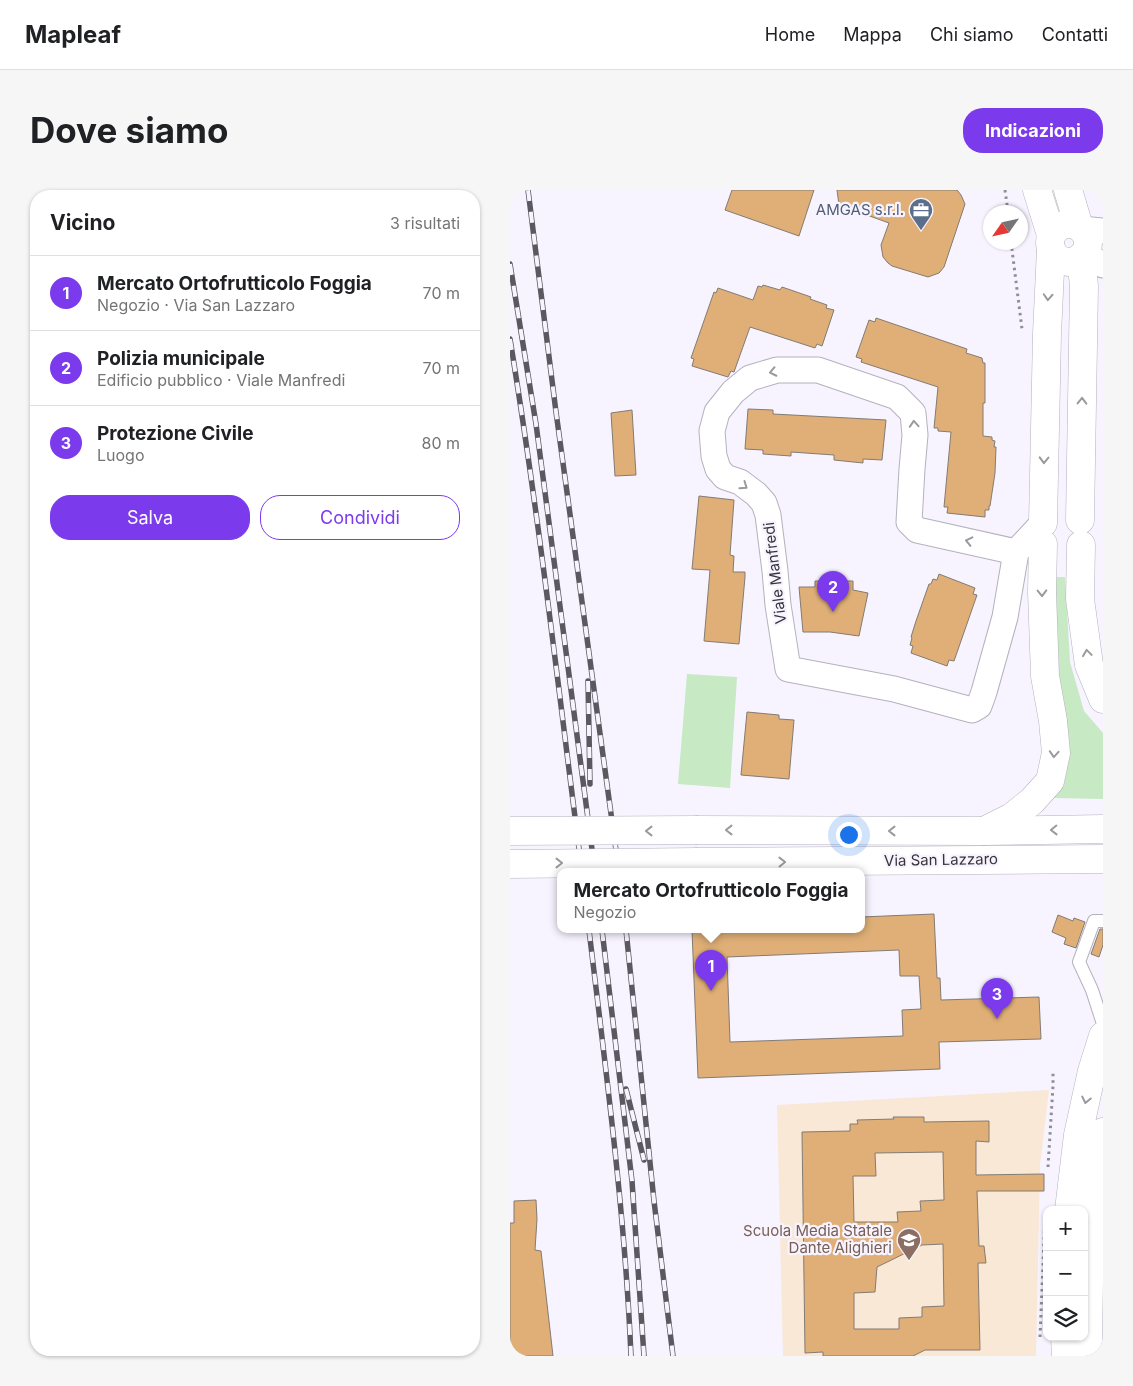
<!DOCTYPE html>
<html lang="it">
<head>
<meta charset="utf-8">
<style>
  :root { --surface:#fff; --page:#f6f6f6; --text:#202124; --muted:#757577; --line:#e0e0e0; --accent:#7c3aed }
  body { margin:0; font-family:Inter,sans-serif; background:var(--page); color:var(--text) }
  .controls { position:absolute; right:15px; bottom:15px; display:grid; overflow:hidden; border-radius:10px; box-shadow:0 1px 4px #0004 }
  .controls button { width:45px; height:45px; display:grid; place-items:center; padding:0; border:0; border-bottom:1px solid var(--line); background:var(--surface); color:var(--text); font:25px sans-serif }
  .compass { position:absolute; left:473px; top:15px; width:45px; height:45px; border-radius:50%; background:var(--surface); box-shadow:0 1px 4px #0004; rotate:236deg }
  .you { position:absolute; left:338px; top:644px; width:18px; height:18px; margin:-12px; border:4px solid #fff; border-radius:50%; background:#1a73e8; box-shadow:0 0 0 8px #1a73e833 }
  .badge { display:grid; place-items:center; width:32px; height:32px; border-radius:50%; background:var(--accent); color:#fff; font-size:16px; font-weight:700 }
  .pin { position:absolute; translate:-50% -41px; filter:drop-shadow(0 1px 2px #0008) }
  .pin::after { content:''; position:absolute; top:26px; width:18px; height:15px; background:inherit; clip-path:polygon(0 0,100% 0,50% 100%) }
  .popup { position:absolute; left:47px; top:678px; width:308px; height:65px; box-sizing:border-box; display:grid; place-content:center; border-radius:10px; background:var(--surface); filter:drop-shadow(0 1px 4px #0005); font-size:16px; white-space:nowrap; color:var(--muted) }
  .popup b { font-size:19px; color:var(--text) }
  .popup::after { content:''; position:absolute; left:50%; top:100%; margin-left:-10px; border:10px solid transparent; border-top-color:var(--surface) }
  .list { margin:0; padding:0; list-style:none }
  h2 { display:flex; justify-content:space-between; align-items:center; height:65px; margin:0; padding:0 20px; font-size:21px }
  h2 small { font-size:16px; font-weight:400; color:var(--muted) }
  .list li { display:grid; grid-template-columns:32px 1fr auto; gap:15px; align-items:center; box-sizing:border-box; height:75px; padding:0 20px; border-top:1px solid var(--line) }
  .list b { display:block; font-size:19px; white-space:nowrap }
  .list p { margin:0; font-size:16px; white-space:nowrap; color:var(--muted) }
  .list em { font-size:16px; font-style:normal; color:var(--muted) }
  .actions { display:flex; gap:10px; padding:15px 20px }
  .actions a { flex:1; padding:11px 0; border:1px solid var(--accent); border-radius:20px; text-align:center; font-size:18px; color:var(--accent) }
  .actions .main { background:var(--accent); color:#fff }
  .icon { flex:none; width:28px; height:28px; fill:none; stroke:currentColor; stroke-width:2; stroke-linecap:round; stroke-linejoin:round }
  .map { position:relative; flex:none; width:593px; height:1166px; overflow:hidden; border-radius:20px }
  header { display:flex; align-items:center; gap:30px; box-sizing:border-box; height:70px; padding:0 25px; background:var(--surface); border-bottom:1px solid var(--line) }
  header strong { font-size:24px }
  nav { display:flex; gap:28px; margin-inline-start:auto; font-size:18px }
  .intro { display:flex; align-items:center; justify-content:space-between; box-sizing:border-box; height:120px; padding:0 30px }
  h1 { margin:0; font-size:35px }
  .button { padding:12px 22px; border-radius:20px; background:var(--accent); color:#fff; font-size:18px; font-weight:700 }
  main { display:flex; gap:30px; padding:0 30px }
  aside { flex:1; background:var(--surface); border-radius:20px; box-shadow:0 1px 4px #0004 }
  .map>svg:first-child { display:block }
</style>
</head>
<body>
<header>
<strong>Mapleaf</strong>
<nav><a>Home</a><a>Mappa</a><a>Chi siamo</a><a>Contatti</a></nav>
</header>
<div class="intro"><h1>Dove siamo</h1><a class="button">Indicazioni</a></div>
<main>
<aside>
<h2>Vicino<small>3 risultati</small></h2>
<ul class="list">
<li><span class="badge">1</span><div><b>Mercato Ortofrutticolo Foggia</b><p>Negozio · Via San Lazzaro</p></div><em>70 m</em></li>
<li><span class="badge">2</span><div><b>Polizia municipale</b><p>Edificio pubblico · Viale Manfredi</p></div><em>70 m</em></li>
<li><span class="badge">3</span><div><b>Protezione Civile</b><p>Luogo</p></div><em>80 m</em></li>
</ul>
<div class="actions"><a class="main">Salva</a><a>Condividi</a></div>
</aside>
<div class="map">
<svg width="593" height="1166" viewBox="0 0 593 1166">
  <rect width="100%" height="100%" fill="#f7f3ff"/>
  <polygon fill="#f9e8d6" points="539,900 530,976 526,1166 273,1166 267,915"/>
  <g fill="#c7e9c4">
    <polygon points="539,387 555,387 560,472 574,521 593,543 593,609 543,608"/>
    <polygon points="177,484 227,487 220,598 168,594"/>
  </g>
  <g fill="#dfaf77" stroke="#837b72" fill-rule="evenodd">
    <polygon points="222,0 304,0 289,46 215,20"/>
    <polygon points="327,0 447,0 451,5 455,14 434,77 429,83 418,87 382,76 378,73 373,67 371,55 379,33 329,15"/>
    <polygon points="253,95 270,100 272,97 301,107 300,109 317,115 316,118 324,120 312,156 307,154 305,158 240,137 224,182 221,181 218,187 182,176 184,169 181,168 204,102 206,103 208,98 243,110 248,96 252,97"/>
    <polygon points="366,128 457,159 456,163 472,168 473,173 475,173 475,213 473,213 473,246 482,247 482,250 485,251 484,257 486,257 485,283 480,316 479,316 479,320 475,320 475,327 437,323 438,317 434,317 441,242 428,241 428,238 424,238 428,197 351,172 352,169 346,167 359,130 365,132"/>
    <polygon points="238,219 263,220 263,224 376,230 372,270 353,269 353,273 324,270 324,265 281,262 281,266 253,264 253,260 235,259"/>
    <polygon points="122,220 126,285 105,286 101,223"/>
    <polygon points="189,306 224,310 220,365 224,366 223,382 235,382 235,387 229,454 194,451 200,380 182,379"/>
    <polygon points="429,384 465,398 463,404 467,405 444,471 439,470 437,476 401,463 403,456 400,455 402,448 401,447 406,431 419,394 421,394 423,389 427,390"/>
    <polygon points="305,391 343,391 343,400 358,403 349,446 320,442 293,442 289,397 305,397"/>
    <polygon points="237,522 269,525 269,529 284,530 279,589 231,585"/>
    <path d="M 424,724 L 427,788 L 430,788 L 431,810 L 529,807 L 531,849 L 429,852 L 430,879 L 188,888 L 182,740 L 351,740 L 351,727 ZM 389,760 L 390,786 L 409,786 L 411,819 L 392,820 L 393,846 L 220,852 L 217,767 Z"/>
    <polygon points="548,725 563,731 564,728 575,732 566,758 554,754 556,748 542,742"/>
    <polygon points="590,739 593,739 593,755 589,767 581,764"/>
    <path d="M 383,927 L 414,927 L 414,932 L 479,931 L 479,952 L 466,951 L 466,985 L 534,984 L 534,1001 L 467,1001 L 469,1056 L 474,1056 L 476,1073 L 468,1073 L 470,1160 L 415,1160 L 403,1166 L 313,1166 L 313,1162 L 295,1163 L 292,942 L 340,941 L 340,934 L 348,934 L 347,930 L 384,929 ZM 433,962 L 434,1010 L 410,1011 L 411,1021 L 387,1022 L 388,1032 L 344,1032 L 343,986 L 366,986 L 365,963 ZM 433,1054 L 434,1116 L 412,1117 L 412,1127 L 389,1128 L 389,1139 L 344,1139 L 344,1103 L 365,1102 L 367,1077 L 412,1055 Z"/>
    <polygon points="26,1010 27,1029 25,1060 31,1061 43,1166 0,1166 0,1033 4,1033 4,1011"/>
  </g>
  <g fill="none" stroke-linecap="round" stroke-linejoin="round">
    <g stroke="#b5b1bd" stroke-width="14">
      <polyline id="service" points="593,731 584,731 569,772 582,800 593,834"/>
    </g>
    <g stroke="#b5b1bd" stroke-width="27">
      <g id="minor">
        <polyline points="571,39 593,41"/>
        <polyline points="574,64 593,75"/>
        <polyline points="506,362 407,340 399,332 402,279 405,245 403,223 387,207 308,180 267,180 240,188 223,202 207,222 202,241 204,266 208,279 215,287 230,292 246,304 254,313 258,325 265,381 268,415 278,479 384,499 462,520 469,516 474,502 495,427 506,362 533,333"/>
      </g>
    </g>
    <g stroke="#b5b1bd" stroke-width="29">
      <g id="tertiary">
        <polyline points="527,0 541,45"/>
        <polyline points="558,0 569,37"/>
        <circle cx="559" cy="53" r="19"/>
        <polyline points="570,330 574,96 571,67"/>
        <polyline points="533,333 537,144 541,59"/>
        <polyline points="571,355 570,409 579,475 593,509"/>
        <polyline points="474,641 502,627 522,611 540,591 546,563 543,531 535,486 532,402 533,354"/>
      </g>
    </g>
    <g stroke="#b5b1bd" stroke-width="29">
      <g id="secondary">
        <polyline points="188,640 474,641 593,639"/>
        <polyline points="188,672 593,669"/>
        <polyline points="559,1020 568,945 582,881 593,846"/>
        <polyline points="555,1147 556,1166"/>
        <polyline points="577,1166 578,1151 580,1034 590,949 593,942"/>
      </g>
    </g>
    <g stroke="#908d95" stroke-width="3" stroke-dasharray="2.5 4" stroke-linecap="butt">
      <polyline points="495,0 498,22"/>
      <polyline points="501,52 512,139"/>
      <polyline points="538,977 543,896 543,883"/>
      <polyline points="530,1147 535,1026"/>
    </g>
    <use href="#service" stroke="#fff" stroke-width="12"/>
    <use href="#minor" stroke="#fff" stroke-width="25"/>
    <use href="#tertiary" stroke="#fff" stroke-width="28"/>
    <use href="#secondary" stroke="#fff" stroke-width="28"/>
    <g stroke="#5b585f" stroke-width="5.5">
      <g id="rail">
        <polyline points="18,0 46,222 109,682"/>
        <polyline points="0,74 26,234 85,682"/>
        <path d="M 0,149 C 29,326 49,504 72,682"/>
        <polyline points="78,491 80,594"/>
        <path d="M 79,740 C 96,882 115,1023 121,1166"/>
        <polyline points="92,740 122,991 134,1166"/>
        <polyline points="116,740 144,1011 163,1166"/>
        <polyline points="116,899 134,970"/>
      </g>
    </g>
    <use href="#rail" stroke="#f7f3ff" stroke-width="4" stroke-dasharray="11" stroke-linecap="butt"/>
    <g stroke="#b5b1bd" stroke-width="29" stroke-linecap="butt">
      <g id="secondary-bridge">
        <polyline points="0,641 188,640"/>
        <polyline points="0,674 188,672"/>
      </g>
    </g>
    <use href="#secondary-bridge" stroke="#fff" stroke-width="28"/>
  </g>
  <defs><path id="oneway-chevron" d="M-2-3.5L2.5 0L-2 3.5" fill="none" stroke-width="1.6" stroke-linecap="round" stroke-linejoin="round" transform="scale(1.25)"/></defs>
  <g stroke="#9a9a9c">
    <use href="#oneway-chevron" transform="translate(538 107) rotate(93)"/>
    <use href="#oneway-chevron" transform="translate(263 182) rotate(168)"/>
    <use href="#oneway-chevron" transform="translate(572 211) rotate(-89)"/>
    <use href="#oneway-chevron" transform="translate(404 234) rotate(-94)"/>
    <use href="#oneway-chevron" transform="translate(534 270) rotate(91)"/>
    <use href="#oneway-chevron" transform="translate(234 296) rotate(35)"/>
    <use href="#oneway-chevron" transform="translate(459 351) rotate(-167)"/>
    <use href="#oneway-chevron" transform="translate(532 403) rotate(89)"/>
    <use href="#oneway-chevron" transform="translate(577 463) rotate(-98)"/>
    <use href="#oneway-chevron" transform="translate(544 564) rotate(94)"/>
    <use href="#oneway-chevron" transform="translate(219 640) rotate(-180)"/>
    <use href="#oneway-chevron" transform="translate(544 640) rotate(179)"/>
    <use href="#oneway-chevron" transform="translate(139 641) rotate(180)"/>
    <use href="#oneway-chevron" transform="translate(382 641) rotate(-180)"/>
    <use href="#oneway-chevron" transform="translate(272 672) rotate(-1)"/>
    <use href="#oneway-chevron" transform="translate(49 673)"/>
    <use href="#oneway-chevron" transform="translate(576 910) rotate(102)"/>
  </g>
  <defs>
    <g id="office-pin" transform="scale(1.25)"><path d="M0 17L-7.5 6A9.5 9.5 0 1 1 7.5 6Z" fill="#5c6f8a" stroke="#f7f3ff"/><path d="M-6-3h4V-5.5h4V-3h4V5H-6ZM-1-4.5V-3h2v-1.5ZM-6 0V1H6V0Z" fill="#fff"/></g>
    <g id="school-pin" transform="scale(1.25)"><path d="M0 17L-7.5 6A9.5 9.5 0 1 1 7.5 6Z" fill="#8d6e63" stroke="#f7f3ff"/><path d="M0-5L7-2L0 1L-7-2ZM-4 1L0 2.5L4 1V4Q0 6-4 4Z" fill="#fff"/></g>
  </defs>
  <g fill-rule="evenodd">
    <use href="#office-pin" x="411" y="20"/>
    <use href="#school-pin" x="399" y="1050"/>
  </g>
  <g text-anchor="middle" stroke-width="4.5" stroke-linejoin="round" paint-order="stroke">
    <g font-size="15" fill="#4e5e75" stroke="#f7f3ff" text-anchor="end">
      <text x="394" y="25">AMGAS s.r.l.</text>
    </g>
    <g font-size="15" fill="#363439" stroke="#f7f3ff">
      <text transform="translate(265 383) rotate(-97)" y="5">Viale Manfredi</text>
      <text transform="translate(431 670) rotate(-1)" y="5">Via San Lazzaro</text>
    </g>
    <g font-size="15" fill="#785e54" stroke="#f7f3ff" text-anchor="end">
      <text x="382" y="1046">Scuola Media Statale<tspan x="382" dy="17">Dante Alighieri</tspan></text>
    </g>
  </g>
</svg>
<div class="controls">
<button>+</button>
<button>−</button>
<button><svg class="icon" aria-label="layers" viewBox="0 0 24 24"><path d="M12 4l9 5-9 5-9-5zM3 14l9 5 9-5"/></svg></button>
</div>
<svg class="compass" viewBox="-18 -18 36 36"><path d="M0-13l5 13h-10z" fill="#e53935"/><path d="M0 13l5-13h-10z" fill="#757577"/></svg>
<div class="you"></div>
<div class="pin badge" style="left:201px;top:801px">1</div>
<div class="popup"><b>Mercato Ortofrutticolo Foggia</b>Negozio</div>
<div class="pin badge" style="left:323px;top:422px">2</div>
<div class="pin badge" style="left:487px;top:829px">3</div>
</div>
</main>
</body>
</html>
